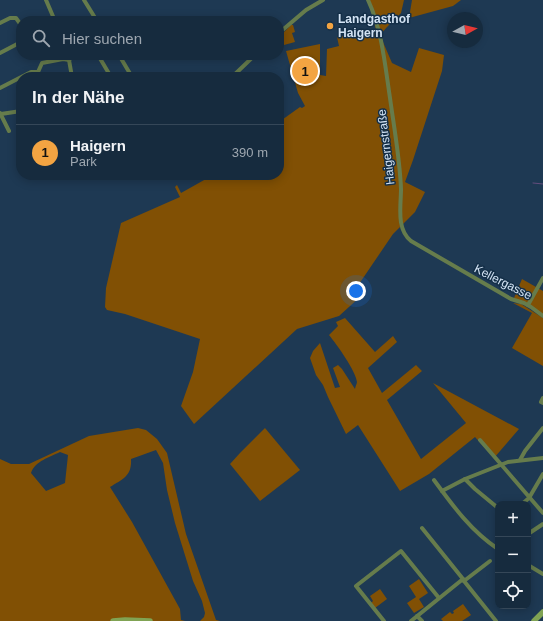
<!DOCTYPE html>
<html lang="de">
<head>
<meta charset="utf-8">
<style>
  :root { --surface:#162b3e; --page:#233749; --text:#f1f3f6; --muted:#9ea7b0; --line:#354758; --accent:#f3a442 }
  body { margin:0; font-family:Arial,sans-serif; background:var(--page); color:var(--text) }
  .controls { position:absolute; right:12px; bottom:12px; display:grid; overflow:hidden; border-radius:8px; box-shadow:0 2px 10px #0003 }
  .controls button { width:36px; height:36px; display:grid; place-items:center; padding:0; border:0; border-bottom:1px solid var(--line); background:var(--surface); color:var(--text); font:20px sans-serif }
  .compass { position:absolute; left:447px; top:12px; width:36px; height:36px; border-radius:50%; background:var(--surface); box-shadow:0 2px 10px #0003; rotate:82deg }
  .you { position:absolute; left:356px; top:291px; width:14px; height:14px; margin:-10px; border:3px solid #fff; border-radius:50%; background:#1a73e8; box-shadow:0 0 0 6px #1a73e833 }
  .badge { display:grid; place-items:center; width:26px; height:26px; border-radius:50%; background:var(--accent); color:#111; font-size:13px; font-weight:700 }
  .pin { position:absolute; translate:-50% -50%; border:2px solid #fff; box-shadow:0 1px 4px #0006 }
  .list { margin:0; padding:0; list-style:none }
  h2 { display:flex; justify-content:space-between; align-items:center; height:52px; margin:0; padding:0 16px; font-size:17px }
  h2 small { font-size:13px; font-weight:400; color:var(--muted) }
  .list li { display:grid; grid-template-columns:26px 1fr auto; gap:12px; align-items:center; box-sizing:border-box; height:56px; padding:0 16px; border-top:1px solid var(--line) }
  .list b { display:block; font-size:15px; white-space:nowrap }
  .list p { margin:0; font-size:13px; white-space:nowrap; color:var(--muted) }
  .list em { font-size:13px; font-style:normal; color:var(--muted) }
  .icon { flex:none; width:22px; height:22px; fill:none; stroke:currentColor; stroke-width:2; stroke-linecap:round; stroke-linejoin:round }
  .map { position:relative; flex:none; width:543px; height:621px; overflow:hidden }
  .search { position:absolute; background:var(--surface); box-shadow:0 2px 10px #0003; left:16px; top:16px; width:268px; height:44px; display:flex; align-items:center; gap:10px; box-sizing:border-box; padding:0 14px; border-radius:16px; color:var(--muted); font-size:15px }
  .panel { position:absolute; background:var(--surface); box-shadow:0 2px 10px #0003; left:16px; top:72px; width:268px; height:108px; border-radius:16px }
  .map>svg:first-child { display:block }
</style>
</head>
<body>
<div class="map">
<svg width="543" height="621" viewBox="0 0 543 621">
  <rect width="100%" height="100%" fill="#1e3953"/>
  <g fill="#815004" fill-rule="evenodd">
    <polygon points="369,0 404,0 401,13 387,27 380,35 392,63 411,72 419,48 444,55 442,71 413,160 405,182 425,192 415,212 393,234 357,287 360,297 339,316 297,329 194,424 181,406 193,372 200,339 125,314 107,310 105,307 106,288 121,223 180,197 175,187 177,185 181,193 213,175 279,175 279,122 300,107 302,108 305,106 298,93 286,51 320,44 320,75 326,76 327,49 339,46 337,37 376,30"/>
    <polygon points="412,0 461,0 453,6 409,18"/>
    <polygon points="291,25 293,25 295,32 292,33 295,42 284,45 281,40 281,35"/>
    <polygon points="522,279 543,291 543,316 514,298"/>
    <polygon points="513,303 521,304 543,318 543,366 512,348 532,313"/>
    <path d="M 345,318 L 375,352 L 393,336 L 397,342 L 368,368 L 382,393 L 416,365 L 422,371 L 387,400 L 421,459 L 466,423 L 433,383 L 519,429 L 494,458 L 475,437 L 429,474 L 400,491 L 358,425 L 346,434 L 328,397 L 323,385 L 316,375 L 310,358 L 313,351 L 320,343 L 335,388 L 340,387 L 333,368 L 338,365 L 342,369 L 355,389 C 355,388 357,383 357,382 C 356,371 337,345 329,335 L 338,326 L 336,322 Z"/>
    <path d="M 138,428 L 146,430 L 157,439 L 167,453 L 186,534 L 216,620 L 220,621 L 200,621 L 204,617 L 205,613 L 202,601 L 193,581 L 175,523 L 167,490 L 163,463 L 156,450 L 131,459 C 132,476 123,479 110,487 L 132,522 L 180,609 L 181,620 L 185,621 L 0,621 L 0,459 L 11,464 L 29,464 L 89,436 ZM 60,452 L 68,455 L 65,483 L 46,491 L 31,473 C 35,461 50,457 60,452 Z"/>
    <polygon points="265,428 300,470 260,501 230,464 240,453"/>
    <polygon points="419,579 428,593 419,599 424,607 414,613 407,603 416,597 409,586"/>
    <polygon points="380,589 387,599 375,608 371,603 373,601 370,596"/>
    <polygon points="463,604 471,615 462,621 443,621 441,619 450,612 452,614 454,613 453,611"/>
  </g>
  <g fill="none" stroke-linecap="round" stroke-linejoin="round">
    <polyline stroke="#634d7d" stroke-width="1" points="533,183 543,184"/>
    <g stroke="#667c4c" stroke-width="4">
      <polyline points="46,0 55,21"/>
      <polyline points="84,0 97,21"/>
      <path d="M 368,0 C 382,30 385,65 390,98 C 394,127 400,160 401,189 C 401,206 396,229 411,241 L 511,299 L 524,303 L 531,307 L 543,316"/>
      <polyline points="63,21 64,20"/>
      <polyline points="0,23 10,18 16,18 21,25"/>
      <polyline points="279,33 306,10 323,0"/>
      <polyline points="0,53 21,42"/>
      <polyline points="98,55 111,77"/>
      <polyline points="119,55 132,77"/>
      <polyline points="38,72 42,63 63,59 69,60"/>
      <polyline points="72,77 69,60 73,56 77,55"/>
      <polyline points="232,77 255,55"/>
      <polyline points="0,88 31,72 38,72 41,77"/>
      <polyline points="0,113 9,131"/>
      <polyline points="1,114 21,111"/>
      <polyline points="528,305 543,278"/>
      <polyline points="543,398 541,402 543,403"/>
      <polyline points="480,440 543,513"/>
      <polyline points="520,460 525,451 543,428"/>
      <polyline points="465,479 475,489 498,508"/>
      <path d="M 434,480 C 453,506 471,531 498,549"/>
      <polyline points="442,491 465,479 508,462 543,458"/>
      <polyline points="522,504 529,498 543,474"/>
      <polyline points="528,534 543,524"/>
      <polyline points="528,565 543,574"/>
      <polyline points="463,579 464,581 490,561"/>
      <polyline points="464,581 496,621"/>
      <polyline points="417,616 422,621"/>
      <polyline points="384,621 356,586 401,551 439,598"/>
      <polyline points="411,621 463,579 422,528"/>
    </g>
    <g stroke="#80a353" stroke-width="5.5">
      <polyline points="113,621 125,620 150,621"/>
      <polyline points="534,621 543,612"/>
    </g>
  </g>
  <circle fill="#f3a442" stroke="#142f48" stroke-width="1.5" cx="330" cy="26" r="4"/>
  <g text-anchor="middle" stroke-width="3" stroke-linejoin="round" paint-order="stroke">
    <g font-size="12" font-weight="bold" fill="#d3e3f4" stroke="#142f48" text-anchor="start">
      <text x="338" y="23">Landgasthof<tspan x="338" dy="14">Haigern</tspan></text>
    </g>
    <g font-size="12" fill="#d3e3f4" stroke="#142f48">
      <text transform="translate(386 147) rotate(-97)" y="4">Haigernstraße</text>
      <text transform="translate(503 282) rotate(27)" y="4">Kellergasse</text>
    </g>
  </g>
</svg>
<div class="controls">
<button>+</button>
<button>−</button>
<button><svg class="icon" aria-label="locate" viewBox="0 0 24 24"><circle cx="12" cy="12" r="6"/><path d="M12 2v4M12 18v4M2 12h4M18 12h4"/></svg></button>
</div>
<svg class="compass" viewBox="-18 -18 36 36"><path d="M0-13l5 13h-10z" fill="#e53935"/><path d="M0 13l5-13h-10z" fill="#9ea7b0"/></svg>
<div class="you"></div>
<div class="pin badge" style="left:305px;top:71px">1</div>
<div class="search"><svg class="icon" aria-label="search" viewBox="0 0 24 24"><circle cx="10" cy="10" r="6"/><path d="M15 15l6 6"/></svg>Hier suchen</div>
<section class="panel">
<h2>In der Nähe<small></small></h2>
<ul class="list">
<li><span class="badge">1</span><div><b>Haigern</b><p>Park</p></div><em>390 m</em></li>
</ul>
</section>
</div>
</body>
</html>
